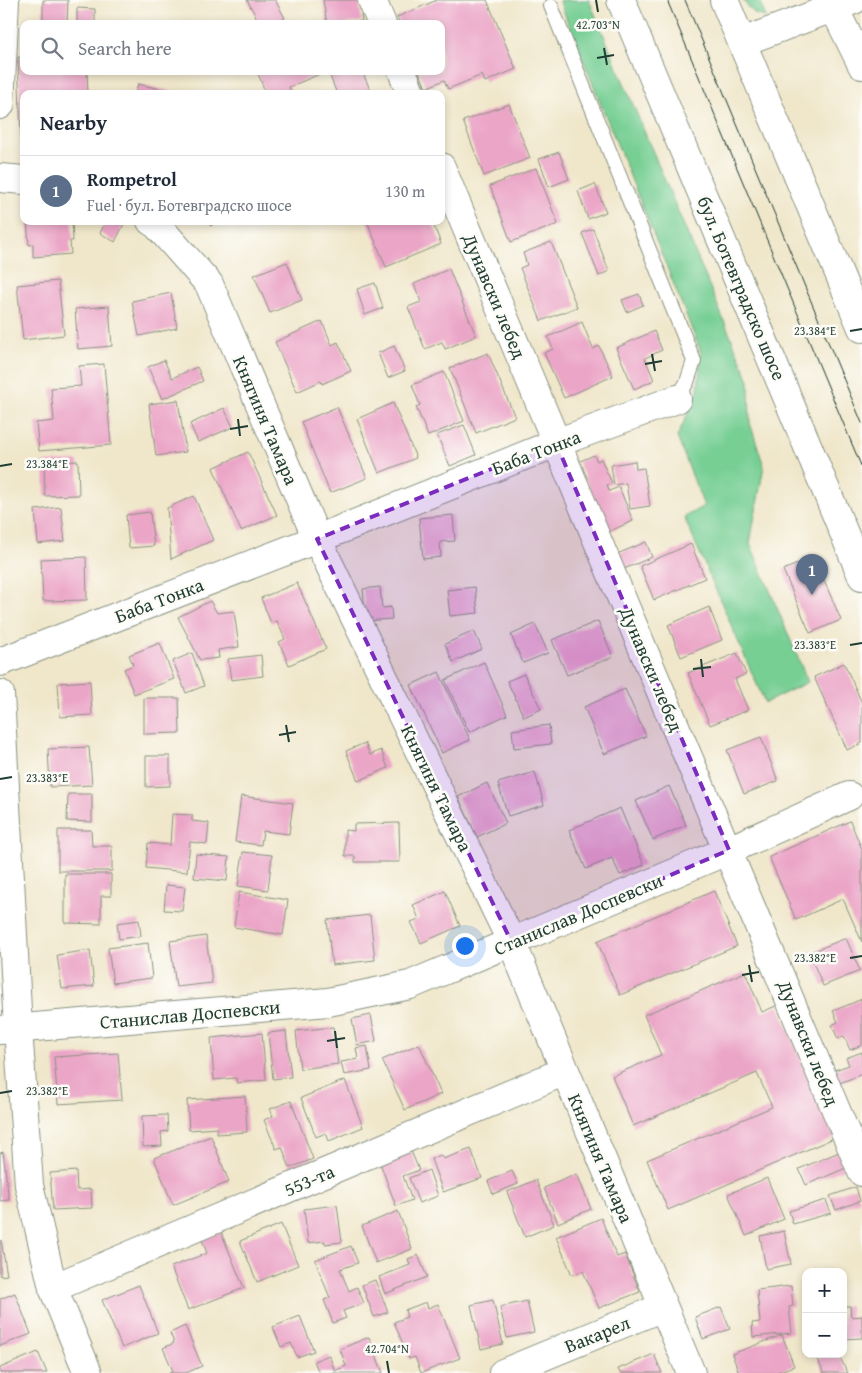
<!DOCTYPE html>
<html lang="en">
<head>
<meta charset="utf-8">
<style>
  :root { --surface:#fff; --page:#f6f6f7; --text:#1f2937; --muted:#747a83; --line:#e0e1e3; --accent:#d93025 }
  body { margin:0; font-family:"Gentium Book Plus",serif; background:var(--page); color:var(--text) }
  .controls { position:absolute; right:15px; bottom:15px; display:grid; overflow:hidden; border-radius:10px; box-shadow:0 2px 8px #0003 }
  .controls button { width:45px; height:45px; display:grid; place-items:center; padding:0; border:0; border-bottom:1px solid var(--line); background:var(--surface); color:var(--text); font:25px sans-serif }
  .you { position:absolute; left:464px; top:945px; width:18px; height:18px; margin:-12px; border:4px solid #fff; border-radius:50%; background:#1a73e8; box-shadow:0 0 0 8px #1a73e833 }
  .badge { display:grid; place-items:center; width:32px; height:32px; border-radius:50%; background:var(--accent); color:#fff; font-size:16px; font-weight:700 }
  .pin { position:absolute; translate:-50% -41px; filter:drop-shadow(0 1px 2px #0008) }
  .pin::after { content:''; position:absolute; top:26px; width:18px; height:15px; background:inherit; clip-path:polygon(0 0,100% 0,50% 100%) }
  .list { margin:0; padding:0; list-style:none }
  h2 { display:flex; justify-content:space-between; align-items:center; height:65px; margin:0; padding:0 20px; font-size:21px }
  h2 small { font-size:16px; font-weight:400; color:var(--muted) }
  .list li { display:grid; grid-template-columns:32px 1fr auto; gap:15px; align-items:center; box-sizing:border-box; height:70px; padding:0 20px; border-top:1px solid var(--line) }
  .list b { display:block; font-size:19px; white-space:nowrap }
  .list p { margin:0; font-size:16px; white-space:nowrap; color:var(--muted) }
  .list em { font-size:16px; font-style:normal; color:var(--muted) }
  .icon { flex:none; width:28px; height:28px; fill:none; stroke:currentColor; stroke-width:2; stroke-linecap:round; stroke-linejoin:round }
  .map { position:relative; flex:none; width:862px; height:1373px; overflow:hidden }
  .search { position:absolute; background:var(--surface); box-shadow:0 2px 8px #0003; left:20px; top:20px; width:425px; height:55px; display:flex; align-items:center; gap:12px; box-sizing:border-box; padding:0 18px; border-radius:10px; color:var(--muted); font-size:19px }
  .panel { position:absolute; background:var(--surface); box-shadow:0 2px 8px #0003; left:20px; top:90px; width:425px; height:135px; border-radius:10px }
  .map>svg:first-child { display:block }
</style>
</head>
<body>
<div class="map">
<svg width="862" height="1373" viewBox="0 0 862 1373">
  <rect width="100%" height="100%" fill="#fdfcf7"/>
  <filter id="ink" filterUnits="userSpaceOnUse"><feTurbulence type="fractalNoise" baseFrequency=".02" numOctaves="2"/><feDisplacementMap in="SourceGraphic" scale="10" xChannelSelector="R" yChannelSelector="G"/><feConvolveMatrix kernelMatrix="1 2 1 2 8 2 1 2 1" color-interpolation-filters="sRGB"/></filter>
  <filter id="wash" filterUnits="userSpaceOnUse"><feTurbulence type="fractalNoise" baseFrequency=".0096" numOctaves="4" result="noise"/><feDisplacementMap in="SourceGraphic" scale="20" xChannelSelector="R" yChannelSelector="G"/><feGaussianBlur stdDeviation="1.12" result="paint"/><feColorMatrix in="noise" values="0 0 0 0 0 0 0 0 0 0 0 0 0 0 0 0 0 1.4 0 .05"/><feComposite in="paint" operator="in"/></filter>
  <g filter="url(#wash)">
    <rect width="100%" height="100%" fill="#f0e7cb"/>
    <g fill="#77cf94" stroke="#4b8664">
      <polygon points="559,0 589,0 749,380 750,423 764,466 750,543 808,682 765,703 684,517 704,506 677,437 698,391 701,352"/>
      <polygon points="742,0 759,0 766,17 755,14"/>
    </g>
    <g id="blocks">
      <g fill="#eba5c7">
        <polygon points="43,0 68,0 67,24 43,24"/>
        <polygon points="247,0 275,0 285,18 275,24 260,24"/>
        <polygon points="323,0 359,0 362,21 344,24 327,24"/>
        <polygon points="437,0 487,0 516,69 485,82 482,75 448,89 444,80 426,88 419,71 441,71 441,24 400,24 397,17"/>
        <polygon points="77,8 95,9 95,24 77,24"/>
        <polygon points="18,57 24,57 24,71 87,71 88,94 24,94 24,142 21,138"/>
        <polygon points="257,71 327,71 289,87 292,94 266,94"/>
        <polygon points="328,71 362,71 372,94 337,94"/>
        <polygon points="138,84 170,91 169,94 135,94"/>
        <polygon points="509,104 530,158 484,176 463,121"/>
        <polygon points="559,152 569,179 549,187 539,159"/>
        <polygon points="536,168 558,224 511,242 490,186"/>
        <polygon points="595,184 606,212 588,219 578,191"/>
        <polygon points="27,221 72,221 73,241 70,241 71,254 33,257 33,244 29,245"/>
        <polygon points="106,221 119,221 124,224 115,242 100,233"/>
        <polygon points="206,221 216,221 211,226"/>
        <polygon points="367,221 432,221 441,244 386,267"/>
        <polygon points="593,229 609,271 599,276 582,233"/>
        <polygon points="551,242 577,307 541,321 520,268 527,265 523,253"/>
        <polygon points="287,262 302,300 270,313 254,275"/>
        <polygon points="449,269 476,336 445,349 442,342 425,349 408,307 421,302 414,284"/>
        <polygon points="58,281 64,335 23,340 17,285"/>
        <polygon points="375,283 383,308 365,315 357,289"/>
        <polygon points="171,293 177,328 139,336 132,301"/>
        <polygon points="639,294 643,305 627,312 622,300"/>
        <polygon points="109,306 112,346 78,349 75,309"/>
        <polygon points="322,321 332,345 338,342 351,371 322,384 321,381 297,392 275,342"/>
        <polygon points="582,322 593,349 599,346 613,376 564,398 544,353 553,349 548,337"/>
        <polygon points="654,331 662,350 645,358 654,380 634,389 616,348"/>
        <polygon points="394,346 405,371 388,378 378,353"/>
        <polygon points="488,353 515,417 476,433 450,368"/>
        <polygon points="164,360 172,378 197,367 203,381 162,399 148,367"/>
        <polygon points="104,364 111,445 39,451 36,423 54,421 51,388 81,386 79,366"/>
        <polygon points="444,372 464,421 428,436 416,407 420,405 412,385"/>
        <polygon points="178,400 186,452 156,456 149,404"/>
        <polygon points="393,403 416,458 379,473 357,419"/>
        <polygon points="337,407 367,478 330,493 301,422"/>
        <polygon points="224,408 233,427 198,442 190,424"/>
        <polygon points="464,425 476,455 450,466 437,435"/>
        <polygon points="248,452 277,515 241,531 213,468"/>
        <polygon points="594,455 597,461 601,459 612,483 607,485 609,491 619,487 633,521 608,532 578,462"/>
        <polygon points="78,461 79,495 45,496 44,462"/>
        <polygon points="635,461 636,469 644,468 650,506 630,509 626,483 614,485 611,465"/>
        <polygon points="194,496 213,540 171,559 167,508"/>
        <polygon points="61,507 65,541 38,544 35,510"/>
        <polygon points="150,512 154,546 129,548 126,515"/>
        <polygon points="453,515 455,541 440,542 441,557 423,559 419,518"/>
        <polygon points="646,542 652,557 624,569 617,554"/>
        <polygon points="691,544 705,578 654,600 640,566"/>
        <polygon points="86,557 87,600 43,601 41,559"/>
        <polygon points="814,557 841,620 810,633 783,570"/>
        <polygon points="297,583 326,649 289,665 279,642 285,639 277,621 271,623 261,598"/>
        <polygon points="380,587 382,608 391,607 392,619 366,621 363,589"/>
        <polygon points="475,587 478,613 450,616 447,590"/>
        <polygon points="210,601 217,613 234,611 239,647 218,650 219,658 200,660 178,617"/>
        <polygon points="709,607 722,640 681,657 668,625"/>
        <polygon points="598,621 613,657 567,675 552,640"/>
        <polygon points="535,624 548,653 523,663 511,635"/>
        <polygon points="474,631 482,649 453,662 445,644"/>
        <polygon points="160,643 174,679 134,694 124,669 133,665 129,655"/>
        <polygon points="192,653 204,686 186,693 173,661"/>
        <polygon points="737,653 746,674 735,679 748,710 710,725 688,673"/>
        <polygon points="261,655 263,676 231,680 228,659"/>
        <polygon points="484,662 507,715 469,732 445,680"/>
        <polygon points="844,663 862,703 862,743 847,750 814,677"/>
        <polygon points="439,672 470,740 442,753 411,685"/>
        <polygon points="524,674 541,709 524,717 507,681"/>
        <polygon points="90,681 92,715 60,717 58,683"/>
        <polygon points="625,689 646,736 604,754 584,707"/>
        <polygon points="144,698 179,698 180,733 144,734"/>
        <polygon points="549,725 551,744 514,748 512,730"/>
        <polygon points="761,737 778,781 744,794 727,750"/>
        <polygon points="365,743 370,755 381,750 388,768 358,781 346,751"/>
        <polygon points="89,747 92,785 50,787 48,749"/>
        <polygon points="146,756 170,756 170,786 146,787"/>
        <polygon points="535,772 544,805 508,816 498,783"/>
        <polygon points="487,783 506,823 477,837 458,797"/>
        <polygon points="669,786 686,825 653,840 636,801"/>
        <polygon points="68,794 92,794 92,822 67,821"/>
        <polygon points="241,796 293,803 289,834 263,831 261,845 235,842"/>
        <polygon points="620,808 644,865 620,875 612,858 586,869 569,830"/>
        <polygon points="172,814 192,815 192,821 209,823 207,844 190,842 187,872 146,868 148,843 170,845"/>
        <polygon points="850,821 862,849 862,942 843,899 796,920 769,857"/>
        <polygon points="399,823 400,862 355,862 355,856 345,856 345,830 354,831 354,824"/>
        <polygon points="58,830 91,830 92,846 112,846 112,871 58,871"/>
        <polygon points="243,852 272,855 268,890 238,886"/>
        <polygon points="196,854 229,857 227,881 194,878"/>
        <polygon points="65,874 111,874 111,896 101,896 101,924 65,923"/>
        <polygon points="166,885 185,887 182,911 164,910"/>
        <polygon points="445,891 460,926 421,943 411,922 419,919 413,905"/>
        <polygon points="714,891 737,946 620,995 597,941"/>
        <polygon points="239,892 288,900 283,935 234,927"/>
        <polygon points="370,915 375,960 332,965 327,920"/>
        <polygon points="139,920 141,936 119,939 117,923"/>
        <polygon points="206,936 212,983 176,987 170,941"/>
        <polygon points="846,938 860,971 823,986 809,953"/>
        <polygon points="148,943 152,978 113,983 108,948"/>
        <polygon points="90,950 94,986 62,989 57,955"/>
        <polygon points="745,972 762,1012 778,1005 834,1138 668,1210 647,1160 772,1107 757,1073 633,1126 612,1076 661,1055 644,1015"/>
        <polygon points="862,999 862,1045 850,1050 844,1036 838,1039 832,1025 838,1022 833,1011"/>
        <polygon points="371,1015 376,1041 357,1045 352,1019"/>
        <polygon points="333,1027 338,1064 300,1069 296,1031"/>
        <polygon points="286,1031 291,1077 273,1079 268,1033"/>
        <polygon points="262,1033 266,1080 237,1083 236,1078 214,1080 211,1038"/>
        <polygon points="419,1044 441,1094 405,1110 382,1060"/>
        <polygon points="367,1046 371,1070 344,1075 341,1062 358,1059 356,1048"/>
        <polygon points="862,1052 862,1074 840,1083 835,1070 849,1065 846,1058"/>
        <polygon points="118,1053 122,1100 58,1104 54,1057"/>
        <polygon points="345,1080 363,1127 329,1141 326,1133 316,1137 301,1098"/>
        <polygon points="245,1096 247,1132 217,1134 217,1128 189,1130 187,1100"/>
        <polygon points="291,1101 313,1159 290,1168 282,1147 276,1149 264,1120 273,1116 270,1109"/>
        <polygon points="167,1115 168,1131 161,1132 162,1146 143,1147 142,1116"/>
        <polygon points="211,1136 229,1182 173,1205 154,1158"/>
        <polygon points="471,1149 482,1178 443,1192 431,1159 441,1155 443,1159"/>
        <polygon points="411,1151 419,1170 403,1176 412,1200 396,1206 380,1163"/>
        <polygon points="3,1152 9,1200 0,1201 0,1153"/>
        <polygon points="839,1152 846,1168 806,1185 799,1169"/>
        <polygon points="429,1170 438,1196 419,1203 409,1178"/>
        <polygon points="76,1171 77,1190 91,1189 92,1208 53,1210 50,1173"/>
        <polygon points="512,1171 518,1184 493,1194 488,1181"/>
        <polygon points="577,1174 591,1209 558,1223 544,1188"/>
        <polygon points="767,1178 784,1219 746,1236 728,1194"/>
        <polygon points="536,1180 554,1225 525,1237 507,1192"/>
        <polygon points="856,1187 860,1201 836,1210 830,1196"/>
        <polygon points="826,1200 831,1213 793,1224 789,1211"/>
        <polygon points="337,1205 342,1242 325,1244 325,1241 308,1243 304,1209"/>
        <polygon points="398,1211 412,1249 376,1263 362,1226"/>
        <polygon points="601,1218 617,1257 625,1254 640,1292 599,1308 583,1271 572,1275 556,1237"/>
        <polygon points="281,1224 298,1265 257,1282 240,1241"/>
        <polygon points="784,1231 791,1264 766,1269 760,1236"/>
        <polygon points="221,1232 244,1288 188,1310 171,1267 207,1253 202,1240"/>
        <polygon points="1,1240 7,1275 0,1276 0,1241"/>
        <polygon points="351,1246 358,1263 340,1269 349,1291 357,1287 364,1303 343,1311 346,1318 333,1323 324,1300 330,1298 315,1260"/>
        <polygon points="418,1255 427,1277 385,1294 379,1277 410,1265 408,1259"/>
        <polygon points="375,1280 388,1312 374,1317 362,1285"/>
        <polygon points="139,1285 158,1333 122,1348 102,1300"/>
        <polygon points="791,1286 793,1306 789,1307 792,1333 753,1337 752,1323 760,1322 757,1290"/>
        <polygon points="15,1293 31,1334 0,1346 0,1299"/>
        <polygon points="493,1300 503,1344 481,1349 471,1305"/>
        <polygon points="527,1301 534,1332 507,1338 500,1307"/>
        <polygon points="426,1302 428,1308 438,1304 460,1358 421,1373 415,1357 409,1359 394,1322 407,1317 405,1310"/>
        <polygon points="843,1306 850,1306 851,1317 862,1316 862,1338 843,1339"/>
        <polygon points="721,1307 730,1329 703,1339 695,1317"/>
        <polygon points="300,1316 314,1351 297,1357 291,1343 281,1347 273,1327"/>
        <polygon points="185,1326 202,1366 186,1373 169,1373 173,1371 163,1348 174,1343 170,1333"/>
        <polygon points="782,1335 794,1366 774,1373 739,1373 732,1354"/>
        <polygon points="369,1337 383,1373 319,1373 314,1361 329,1355 335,1371 346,1366 340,1349"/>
        <polygon points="38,1352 47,1373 0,1373 0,1368"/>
        <polygon points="654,1354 662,1373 620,1373 618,1369"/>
        <polygon points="826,1354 838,1354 848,1373 824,1373 817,1359"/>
      </g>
    </g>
  </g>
  <g filter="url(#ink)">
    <use href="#blocks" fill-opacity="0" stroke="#889280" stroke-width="1"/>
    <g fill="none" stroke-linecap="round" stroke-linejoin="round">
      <g stroke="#889280" stroke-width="16">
        <polyline id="lane" points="551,6 694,361 687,382 677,399"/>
      </g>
      <g stroke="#889280" stroke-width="30">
        <g id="street">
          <polyline points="372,0 382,24"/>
          <polyline points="834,8 862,65"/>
          <polyline points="742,42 854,0"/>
          <polyline points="402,71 411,94"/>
          <polyline points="0,105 5,0"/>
          <path d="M 441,167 C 581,502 723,836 862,1172"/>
          <polyline points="0,178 24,180"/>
          <polyline points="151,221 157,225 209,284 317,539 512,943 691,1373"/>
          <polyline points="0,662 317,539 556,443 677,399"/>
          <polyline points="0,694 18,1028 29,1185 53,1288 88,1373"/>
          <polyline points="0,1030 328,1002 410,985 729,850 849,796"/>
          <polyline points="53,1288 565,1071"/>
          <polyline points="503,1373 663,1307"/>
        </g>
      </g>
      <g stroke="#889280" stroke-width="30">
        <g id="primary">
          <polyline points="621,0 862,576"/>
          <polyline points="724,0 862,328"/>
        </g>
      </g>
      <use href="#lane" stroke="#fff" stroke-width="14"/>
      <use href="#street" stroke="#fff" stroke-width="28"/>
      <use href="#primary" stroke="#fff" stroke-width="28"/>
      <g stroke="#1f3d34" stroke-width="1">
        <polyline points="667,0 862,468"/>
        <polyline points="685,0 862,423"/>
      </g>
    </g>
  </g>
  <path fill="#7b2cbf" fill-opacity="0.2" stroke="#7b2cbf" stroke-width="4" stroke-dasharray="10 6" stroke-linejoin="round" d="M 556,443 L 729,850 L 512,943 L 317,539 Z"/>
  <path fill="none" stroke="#1f3d34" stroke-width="2" d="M 596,0 L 598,12M 604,48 L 607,65M 597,58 L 614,55M 850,331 L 862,329M 652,354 L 655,371M 645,364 L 662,361M 238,419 L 240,436M 230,429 L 248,426M 0,466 L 12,464M 850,645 L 862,643M 701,659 L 703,677M 693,669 L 711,667M 286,725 L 289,742M 279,735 L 296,732M 0,779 L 12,777M 850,958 L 862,956M 749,965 L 752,982M 742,975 L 759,972M 335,1031 L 337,1048M 327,1041 L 345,1038M 0,1093 L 12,1091M 387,1361 L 389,1373"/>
  <g text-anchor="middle" stroke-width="5" stroke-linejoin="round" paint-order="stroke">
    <g font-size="19" fill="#1f3d34" stroke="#fdfcf7">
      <text transform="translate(742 288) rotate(67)" y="7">бул. Ботевградско шосе</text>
      <text transform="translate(495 296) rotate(67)" y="7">Дунавски лебед</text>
      <text transform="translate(266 420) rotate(67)" y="7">Княгиня Тамара</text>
      <text transform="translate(536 452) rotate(-21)" y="7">Баба Тонка</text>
      <text transform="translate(159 600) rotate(-21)" y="7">Баба Тонка</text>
      <text transform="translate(652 669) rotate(67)" y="7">Дунавски лебед</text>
      <text transform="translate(437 788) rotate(64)" y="7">Княгиня Тамара</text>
      <text transform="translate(578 914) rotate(-23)" y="7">Станислав Доспевски</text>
      <text transform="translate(190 1014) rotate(-5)" y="7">Станислав Доспевски</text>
      <text transform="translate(809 1043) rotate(68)" y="7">Дунавски лебед</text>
      <text transform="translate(601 1158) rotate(67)" y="7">Княгиня Тамара</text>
      <text transform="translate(309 1180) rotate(-23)" y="7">553-та</text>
      <text transform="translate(597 1334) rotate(-22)" y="7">Вакарел</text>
    </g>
  </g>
  <g font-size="12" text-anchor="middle" fill="#1f3d34" stroke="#fdfcf7" stroke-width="5" stroke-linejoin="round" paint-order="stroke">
    <text x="598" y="29">42.703°N</text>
    <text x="815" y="335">23.384°E</text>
    <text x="47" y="468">23.384°E</text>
    <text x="815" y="649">23.383°E</text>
    <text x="47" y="782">23.383°E</text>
    <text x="815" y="962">23.382°E</text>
    <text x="47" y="1095">23.382°E</text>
    <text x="387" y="1353">42.704°N</text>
  </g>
</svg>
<div class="controls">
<button>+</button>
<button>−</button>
</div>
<div class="you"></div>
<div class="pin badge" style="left:812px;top:595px;background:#5c6f8a">1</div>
<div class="search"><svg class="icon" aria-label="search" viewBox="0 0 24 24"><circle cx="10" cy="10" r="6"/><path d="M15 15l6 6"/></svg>Search here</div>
<section class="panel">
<h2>Nearby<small></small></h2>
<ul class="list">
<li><span class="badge" style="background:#5c6f8a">1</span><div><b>Rompetrol</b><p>Fuel · бул. Ботевградско шосе</p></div><em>130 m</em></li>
</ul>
</section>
</div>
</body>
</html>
